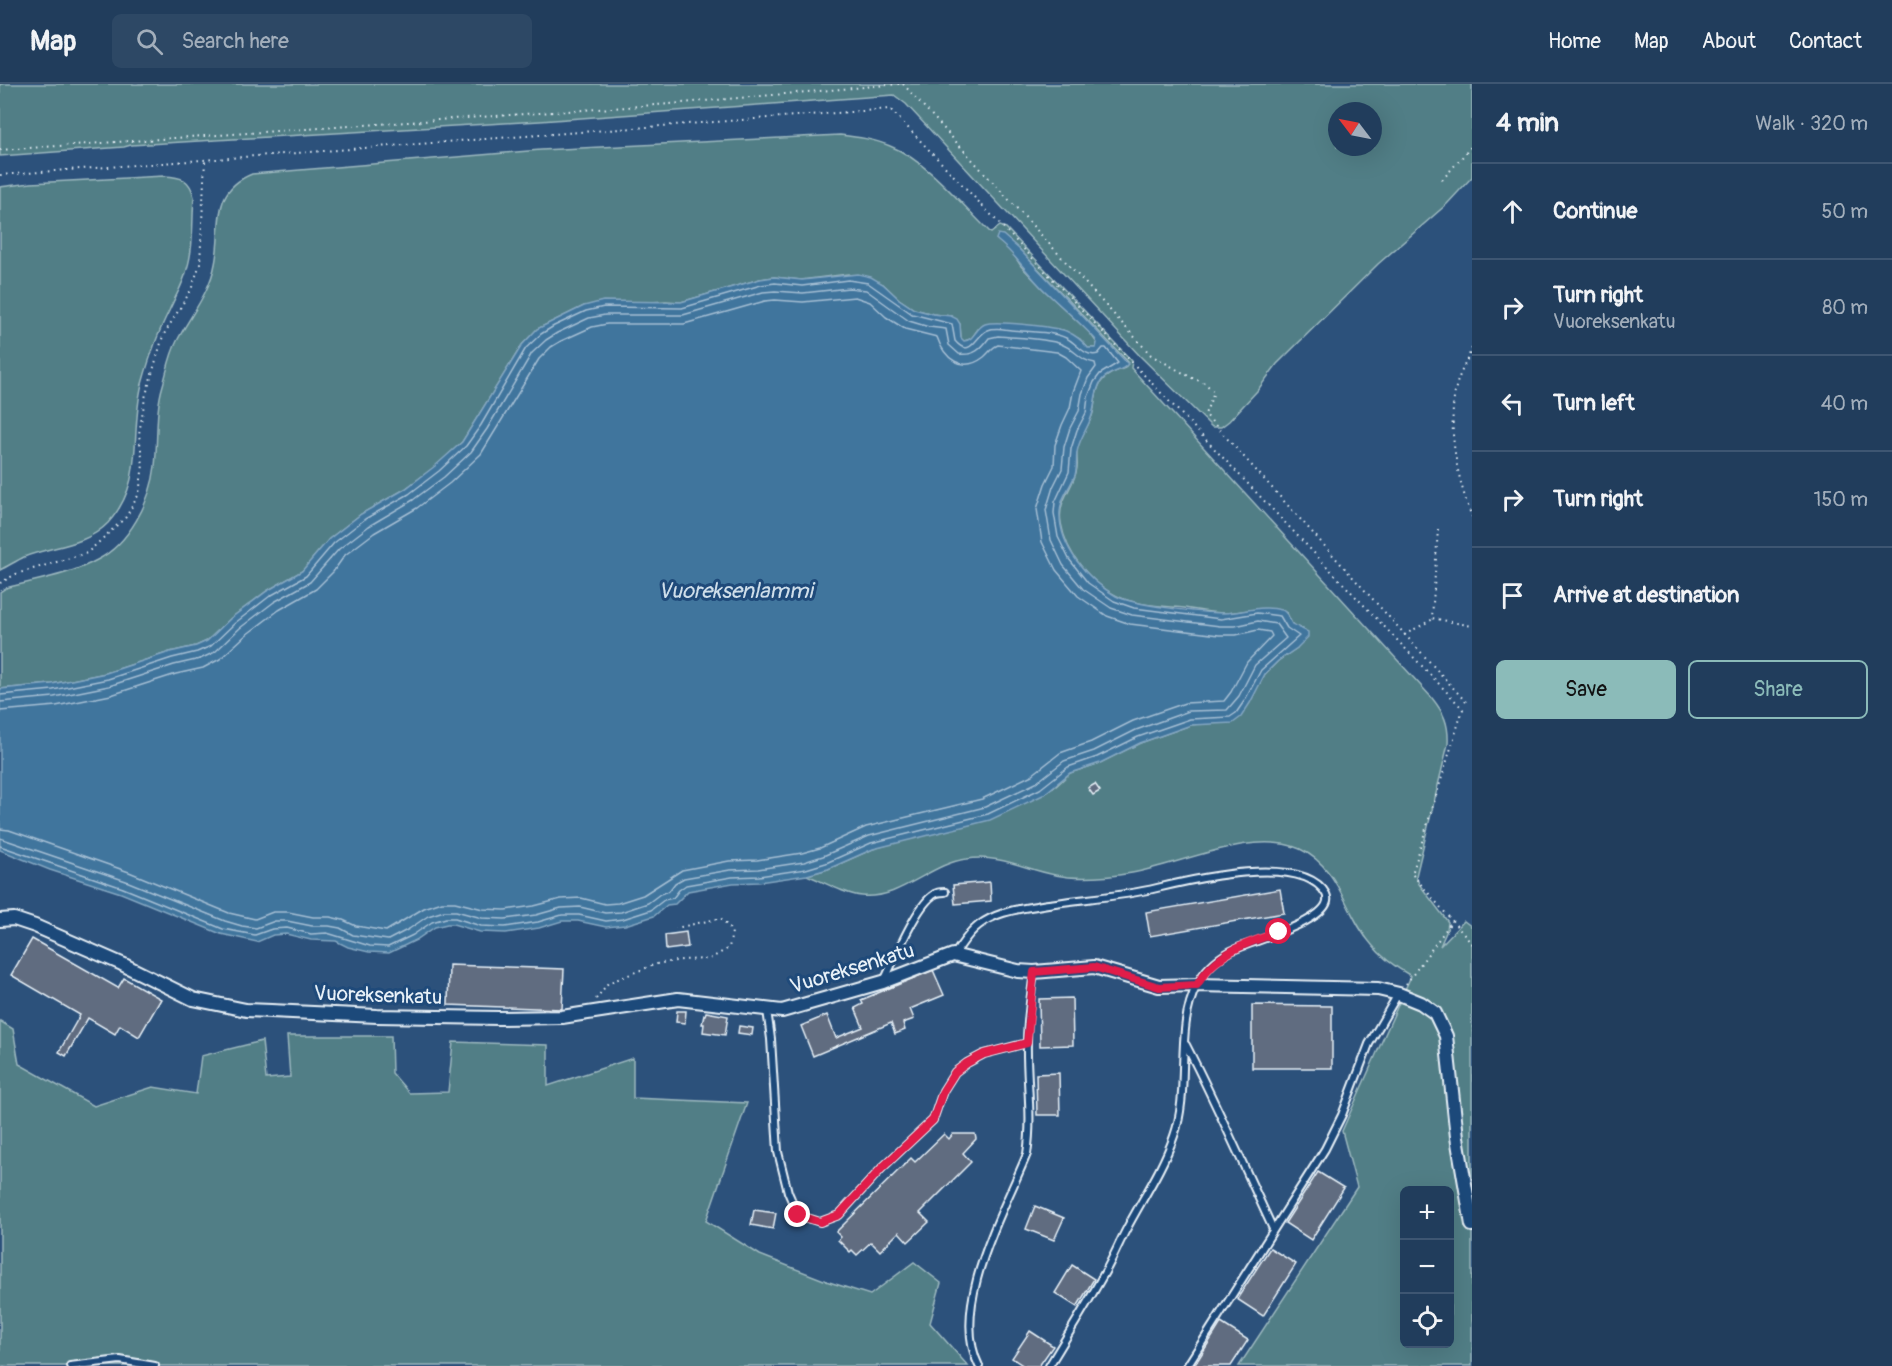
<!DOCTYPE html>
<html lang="en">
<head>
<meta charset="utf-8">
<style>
  :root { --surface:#213d5c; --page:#2d4865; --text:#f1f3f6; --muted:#a2aebb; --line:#3e5672; --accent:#8bbbb9 }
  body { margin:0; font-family:Pangolin,sans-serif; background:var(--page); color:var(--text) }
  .controls { position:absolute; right:18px; bottom:18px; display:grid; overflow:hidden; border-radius:9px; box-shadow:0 6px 24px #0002 }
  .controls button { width:54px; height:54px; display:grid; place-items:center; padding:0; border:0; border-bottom:2px solid var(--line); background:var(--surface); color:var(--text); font:30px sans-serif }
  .compass { position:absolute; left:1328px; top:18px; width:54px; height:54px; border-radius:50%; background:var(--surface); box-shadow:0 6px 24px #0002; rotate:302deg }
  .stop { position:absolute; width:18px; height:18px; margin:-14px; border:4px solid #e11d48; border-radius:50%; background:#fff }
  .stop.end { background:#e11d48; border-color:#fff; box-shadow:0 2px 6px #0008 }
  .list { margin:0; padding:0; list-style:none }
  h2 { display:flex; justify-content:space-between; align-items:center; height:78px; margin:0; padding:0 24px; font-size:26px }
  h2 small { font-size:20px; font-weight:400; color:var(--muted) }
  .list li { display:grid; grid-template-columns:39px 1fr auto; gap:18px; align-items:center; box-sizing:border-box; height:96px; padding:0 24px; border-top:2px solid var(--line) }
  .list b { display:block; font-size:22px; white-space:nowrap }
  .list p { margin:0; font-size:20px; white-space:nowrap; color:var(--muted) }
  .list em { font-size:20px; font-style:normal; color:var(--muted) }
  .actions { display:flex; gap:12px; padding:18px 24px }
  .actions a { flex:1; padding:14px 0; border:2px solid var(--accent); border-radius:9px; text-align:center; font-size:21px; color:var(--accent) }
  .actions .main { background:var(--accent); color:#111 }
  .icon { flex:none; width:33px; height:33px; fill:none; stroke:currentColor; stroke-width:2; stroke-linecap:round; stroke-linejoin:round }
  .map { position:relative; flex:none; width:1472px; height:1282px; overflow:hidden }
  header { display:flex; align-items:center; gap:36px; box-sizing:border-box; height:84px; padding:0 30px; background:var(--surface); border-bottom:2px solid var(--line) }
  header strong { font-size:28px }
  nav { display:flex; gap:33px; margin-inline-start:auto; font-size:21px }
  .search { width:420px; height:54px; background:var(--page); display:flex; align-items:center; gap:15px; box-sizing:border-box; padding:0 21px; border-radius:9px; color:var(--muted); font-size:22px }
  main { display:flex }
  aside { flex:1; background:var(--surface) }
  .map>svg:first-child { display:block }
</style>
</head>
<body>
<header>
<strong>Map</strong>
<div class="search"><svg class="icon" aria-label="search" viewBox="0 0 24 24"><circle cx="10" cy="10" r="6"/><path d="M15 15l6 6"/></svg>Search here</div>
<nav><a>Home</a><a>Map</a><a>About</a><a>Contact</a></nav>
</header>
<main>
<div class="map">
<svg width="1472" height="1282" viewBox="0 0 1472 1282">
  <rect width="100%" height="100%" fill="#2c517b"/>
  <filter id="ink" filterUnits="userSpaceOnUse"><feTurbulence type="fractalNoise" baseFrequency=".0167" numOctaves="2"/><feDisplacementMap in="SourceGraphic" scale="12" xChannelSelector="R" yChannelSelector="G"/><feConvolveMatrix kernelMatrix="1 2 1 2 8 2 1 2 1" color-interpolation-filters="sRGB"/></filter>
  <g filter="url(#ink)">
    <g fill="#517e86" stroke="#9cb8bf" stroke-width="1.5" fill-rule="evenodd">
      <path d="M 0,0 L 1472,0 L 1472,93 L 1447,120 L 1378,180 L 1277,280 L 1257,307 L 1229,337 L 1221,343 L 1212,343 L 1140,272 L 906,20 L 894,11 L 540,37 L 131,61 L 124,63 L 0,72 ZM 1337,27 L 1373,27 L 1373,63 L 1337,63 Z"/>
      <path d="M 840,51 C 857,53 874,55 890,62 C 926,76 963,122 991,149 L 1000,142 L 1006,144 L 1132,277 L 1131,284 L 1432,614 C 1444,629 1449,640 1448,660 L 1416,792 L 1419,800 L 1448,838 L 1447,846 L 1440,862 L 1464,837 L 1472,843 L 1472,1282 L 1239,1282 L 1357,1103 L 1342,1047 L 1411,892 C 1397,884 1382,874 1372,861 C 1345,831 1341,784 1300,765 C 1253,744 1180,781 1132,789 C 1108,793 1080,796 1055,791 C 1025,785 999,770 967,775 C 930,779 901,816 862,812 C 844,810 824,798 807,791 L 828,785 L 873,765 L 908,755 L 1056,702 L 1070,689 L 1100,679 L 1140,659 L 1191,641 L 1206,639 L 1259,601 L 1265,590 L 1278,577 L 1297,564 L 1305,546 L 1292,540 L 1287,529 C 1265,520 1248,528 1225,529 C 1212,529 1198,526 1184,524 C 1163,522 1137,522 1117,512 C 1090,499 1066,469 1061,439 C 1057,415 1074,405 1077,384 C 1078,378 1076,372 1077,365 C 1080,353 1087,344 1092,332 C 1096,321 1094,308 1101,298 C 1107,290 1116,287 1125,284 L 1128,278 L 1019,165 L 996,155 L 1012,168 L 1021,182 L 1044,206 L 1090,249 L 1097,259 L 1096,264 L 1088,264 L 1080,255 L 1063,246 L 978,245 L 971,255 L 964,257 L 961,255 L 960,240 L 951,232 L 933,230 L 914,225 L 899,215 L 883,200 L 848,190 L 801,196 L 774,193 L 760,195 L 681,218 L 666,217 L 584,222 L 537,245 L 522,261 L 462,358 L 435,383 L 405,405 L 361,430 L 329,455 L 302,487 L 267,507 L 231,534 L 207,557 L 196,562 L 170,568 L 106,589 L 52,600 L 0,605 L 0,508 L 6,504 C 36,496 70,491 97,476 C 129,460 151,417 155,382 C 158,355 155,327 163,301 C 167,287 170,270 177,257 C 190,232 210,208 215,180 C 223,143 209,107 252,90 L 541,66 ZM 1404,1106 L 1450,1106 L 1450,1260 L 1404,1260 Z"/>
      <path d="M 164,92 C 182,93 190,95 194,113 C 192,136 194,163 187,185 C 183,201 175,213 169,227 C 157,250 149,275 142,300 C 129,351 146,397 108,439 C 86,462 52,462 24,473 C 16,477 8,482 0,486 L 0,103 L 31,99 Z"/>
      <polygon points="0,937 13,945 19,980 94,1022 153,1003 196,1010 201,972 262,957 266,995 290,993 287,952 391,952 392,989 409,1009 448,1008 453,958 548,961 548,1002 633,974 633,1014 747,1019 706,1137 760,1171 829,1198 870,1211 914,1178 941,1199 930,1239 968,1282 0,1282"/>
    </g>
    <path fill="#40749d" stroke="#83a6c1" stroke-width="1.5" d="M 998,150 L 1003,151 L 1019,165 L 1128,280 C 1122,288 1109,287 1102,296 C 1094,307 1096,319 1092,331 C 1089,342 1081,352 1078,364 C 1075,373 1078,382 1075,391 C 1070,404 1060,414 1060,429 C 1059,463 1088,496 1116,512 C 1132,521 1203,529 1223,529 C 1245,529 1259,520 1282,526 C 1288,528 1289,535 1292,540 L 1308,548 L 1308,553 L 1297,564 L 1278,577 L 1265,590 L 1250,619 L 1241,633 L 1233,639 L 1191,641 L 1140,659 L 1100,679 L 1070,689 L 1043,711 L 990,736 L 873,765 L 828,785 L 807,791 L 759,798 L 733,799 L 688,807 L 675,820 L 667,821 L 654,832 L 625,841 L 606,843 L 578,837 L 562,837 L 539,844 L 506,849 L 480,848 L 453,840 L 447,840 L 435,843 L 416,856 L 389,869 L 369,868 L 348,863 L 336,857 L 311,856 L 286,850 L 273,851 L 257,858 L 221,850 L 121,809 L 50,786 L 0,766 L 0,605 L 52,600 L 106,589 L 170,568 L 196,562 L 207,557 L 231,534 L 267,507 L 302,487 L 329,455 L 361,430 L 405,405 L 435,382 L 462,358 L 522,261 L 537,245 L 584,222 L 603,217 L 681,218 L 760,195 L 774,193 L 802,196 L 858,190 L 871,193 L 883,200 L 899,215 L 914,225 L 933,230 L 951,232 L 957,235 L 960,240 L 961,254 L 964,257 C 975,256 975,244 985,240 C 996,236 1054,243 1066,247 C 1075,251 1082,256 1088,264 L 1096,264 L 1097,259 L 1095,255 C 1079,237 1060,222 1043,205 C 1027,189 1015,170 998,157 L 996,155 Z"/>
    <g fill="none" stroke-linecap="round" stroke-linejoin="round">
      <g stroke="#a5bfd4" stroke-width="1.5">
        <path d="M 0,611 L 53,606 L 108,595 L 172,574 L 197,568 L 211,562 L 235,539 L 270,512 L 306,492 L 334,459 L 365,435 L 409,410 L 439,387 L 466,362 L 481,341 L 526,264 L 541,250 L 554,242 L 586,227 L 604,223 L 682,224 L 761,201 L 775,199 L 802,202 L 848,196 L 868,199 L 912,230 L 952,240 L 955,257 C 971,276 976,250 988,246 C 995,243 1003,245 1011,246 C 1028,248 1051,247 1066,254 C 1077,259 1085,274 1098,270 L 1103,264 L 1106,264 L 1118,279 L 1100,290 L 1094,298 L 1088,313 L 1086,329 L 1077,346 L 1071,365 L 1069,388 L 1055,418 L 1054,429 L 1058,453 L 1069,475 L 1088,499 L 1114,517 L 1134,524 L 1221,535 L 1257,529 L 1280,532 L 1287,544 L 1299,552 L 1261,586 L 1245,616 L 1236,629 L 1230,633 L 1190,635 L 1138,653 L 1097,673 L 1068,683 L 1040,705 L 988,730 L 871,759 L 826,779 L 806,785 L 759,792 L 732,793 L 686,801 L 679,806 L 673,814 L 664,816 L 651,826 L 623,835 L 606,837 L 579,831 L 562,831 L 538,838 L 505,843 L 481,842 L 455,834 L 446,834 L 432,838 L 413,851 L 388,863 L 370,862 L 327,849 L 311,850 L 287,844 L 272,845 L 255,851 L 223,845 L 123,804 L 0,762"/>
        <path d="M 0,618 L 54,613 L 109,602 L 174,581 L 200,575 L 215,568 L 240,544 L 274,518 L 310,498 L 339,465 L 369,442 L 413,416 L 444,393 L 471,368 L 487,345 L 532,269 L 546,256 L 557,249 L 589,234 L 605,231 L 683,231 L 763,208 L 775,207 L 803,209 L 849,204 L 866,206 L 909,237 L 929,243 L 946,245 L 949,261 L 959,270 C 974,272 981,265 989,254 L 998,252 C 1017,254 1044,254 1061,260 C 1075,265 1080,277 1095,279 L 1096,283 L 1088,294 L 1082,310 L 1079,327 L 1070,344 L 1064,363 L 1062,385 L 1053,403 L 1046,426 L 1051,456 L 1063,481 L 1083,505 L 1111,524 L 1132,531 L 1220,542 L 1235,542 L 1258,537 L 1276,540 L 1286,554 L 1255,581 L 1239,612 L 1227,626 L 1189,627 L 1136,646 L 1094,667 L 1064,677 L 1036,699 L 985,723 L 869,752 L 823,772 L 804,778 L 758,785 L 730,786 L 684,794 L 675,799 L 669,807 L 660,810 L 648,819 L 621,828 L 605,829 L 580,823 L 561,824 L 536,831 L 505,835 L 482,834 L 456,827 L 444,827 L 428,832 L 409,845 L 388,856 L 353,851 L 340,844 L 329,842 L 312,842 L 287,837 L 275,837 L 256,844 L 242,842 L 225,837 L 126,797 L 0,754"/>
        <path d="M 0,627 L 56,622 L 111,611 L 176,590 L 203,584 L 220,575 L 246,551 L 279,526 L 316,505 L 333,488 L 345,471 L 374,449 L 417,424 L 450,399 L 481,370 L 539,275 L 551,263 L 561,257 L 592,243 L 607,240 L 684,240 L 765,217 L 775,216 L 803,218 L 855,213 L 870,218 L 886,233 L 905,245 L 937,253 C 944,274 962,290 984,273 C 989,269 992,263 998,261 L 1057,268 L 1066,273 L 1081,287 L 1073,308 L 1070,324 L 1062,341 L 1055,361 L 1054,382 L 1045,400 L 1037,425 L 1042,458 L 1056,486 L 1078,512 L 1107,532 L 1130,540 L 1219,551 L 1236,551 L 1258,546 L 1270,548 L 1272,552 L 1247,578 L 1231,608 L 1224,617 L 1185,619 L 1133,637 L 1091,658 L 1060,669 L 1032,691 L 982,715 L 866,743 L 820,764 L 802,769 L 757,776 L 729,777 L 682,786 L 643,811 L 618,819 L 605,820 L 581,814 L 561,815 L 534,822 L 505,826 L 483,825 L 455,818 L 442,818 L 424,824 L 386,847 L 356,842 L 343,836 L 330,833 L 313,833 L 288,828 L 273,828 L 255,835 L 229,829 L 129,788 L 9,746 L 0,745"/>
      </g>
    </g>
    <g fill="#606c80" stroke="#e8f1f8" stroke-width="1.5">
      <polygon points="1095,700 1100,707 1093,711 1088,704"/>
      <polygon points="990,798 991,817 955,820 953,801"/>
      <polygon points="1280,805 1284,829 1150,852 1146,828"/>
      <polygon points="686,848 688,863 666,866 665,851"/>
      <polygon points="32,855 118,904 124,894 161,915 139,953 120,941 115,950 88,934 66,972 59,968 80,931 11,891"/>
      <polygon points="449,881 564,885 562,925 448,921"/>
      <polygon points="933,886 944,911 910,925 914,935 903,939 905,946 895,950 891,939 813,972 801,942 827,931 836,954 863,943 855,924 863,920 861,916"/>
      <polygon points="1072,914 1073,961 1040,962 1039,915"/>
      <polygon points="1252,921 1332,922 1332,984 1252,984"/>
      <polygon points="677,927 686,927 685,939 676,938"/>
      <polygon points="706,928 728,932 725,951 703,948 704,940 702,940 704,931 705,931"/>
      <polygon points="739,942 753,944 752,951 738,949"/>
      <polygon points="1059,989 1060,1031 1037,1031 1036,990"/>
      <polygon points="944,1050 949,1055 953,1050 975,1050 976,1055 963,1069 971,1078 920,1129 929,1138 908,1158 899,1148 880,1167 871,1158 857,1171 852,1166 850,1168 838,1156 841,1153 836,1148 911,1074 915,1078"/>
      <polygon points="1318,1088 1344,1104 1311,1156 1285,1139"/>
      <polygon points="1035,1122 1064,1134 1054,1156 1026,1145"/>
      <polygon points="754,1126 776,1129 773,1145 751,1141"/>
      <polygon points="1270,1164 1296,1180 1263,1232 1237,1215"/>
      <polygon points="1072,1181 1094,1195 1077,1223 1055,1209"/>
      <polygon points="1221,1239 1248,1256 1231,1282 1194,1282"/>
      <polygon points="1030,1247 1053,1262 1039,1282 1024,1282 1012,1274"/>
    </g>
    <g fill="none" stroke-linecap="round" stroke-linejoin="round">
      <g stroke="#e8f1f8" stroke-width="10">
        <g id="service">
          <path d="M 954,871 C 962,860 968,849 979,841 C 994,830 1012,826 1030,823 C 1072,815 1115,814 1157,804 C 1194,795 1303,769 1326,810 C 1339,836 1247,858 1231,867 C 1216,875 1204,886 1197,901 C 1174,945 1191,1005 1174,1052 C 1163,1084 1143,1114 1127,1144 C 1119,1159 1113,1174 1105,1188 C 1087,1220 1068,1251 1049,1282"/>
          <path d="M 885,895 C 895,874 915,825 932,812 C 936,808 940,808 945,808"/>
          <polyline points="767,926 771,955 778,1068 788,1108 798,1131 820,1138 839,1131 882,1084 933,1036 943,1007 955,988 967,979 984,970 1027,959"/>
          <path d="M 1186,961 C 1217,1021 1244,1083 1273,1145"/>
          <polyline points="70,1282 120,1276 155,1282"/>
          <path d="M 979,1282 C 949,1222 1004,1127 1027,1070 C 1033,1031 1026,996 1027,958 C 1027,935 1031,911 1034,888"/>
          <polyline points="1187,1282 1325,1065 1342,1031 1369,960 1398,910"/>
        </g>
      </g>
      <g stroke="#e8f1f8" stroke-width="16">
        <polyline id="minor" points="0,836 14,835 35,842 122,880 193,915 246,926 271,927 377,932 499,934 562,933 678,915 782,927 883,898 953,871 1018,887 1034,888 1094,883 1159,902 1197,901 1378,905 1399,910 1421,919 1435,929 1446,952 1457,1053 1472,1141"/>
      </g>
      <g stroke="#e8f1f8" stroke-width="2" stroke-dasharray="1.5 4.5" stroke-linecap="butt">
        <polyline points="903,0 1151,271 1192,294 1205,299 1214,308 1205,330 1466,618"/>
        <polyline points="0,66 670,20 899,0"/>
        <polyline points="0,91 890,25 1463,625 1412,790 1472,860"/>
        <polyline points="1442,96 1470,64 1472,59"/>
        <path d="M 1472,264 C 1467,277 1459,290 1456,303 C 1447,344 1457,395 1472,433"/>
        <polyline points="1438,445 1432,534 1472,542"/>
        <polyline points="0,499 16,490 87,469 126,433 139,410 143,381 139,350 145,314 163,252 191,206 200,180 205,76"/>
        <polyline points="1404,551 1433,535"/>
        <polyline points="1406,900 1452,837"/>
        <polyline points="596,915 608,899 656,880 682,876 710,875 729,864 732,848 721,834 676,844"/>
      </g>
      <use href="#service" stroke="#1f4a7a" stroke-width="6"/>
      <use href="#minor" stroke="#1f4a7a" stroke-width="12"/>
    </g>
  </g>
  <g fill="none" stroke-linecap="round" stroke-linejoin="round" filter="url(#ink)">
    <path stroke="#e11d48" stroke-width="8" d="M 798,1131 L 820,1138 L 839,1131 L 882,1084 L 933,1036 L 943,1007 L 955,988 L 967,979 L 984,970 L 1027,959 L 1034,888 L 1094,883 L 1159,903 L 1197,901 C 1215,869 1246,859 1279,848"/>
  </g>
  <g text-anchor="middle" stroke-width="6" stroke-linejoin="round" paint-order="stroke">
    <g font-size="21" fill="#e8f1f8" stroke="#1f4a7a">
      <text transform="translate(852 884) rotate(-17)" y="7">Vuoreksenkatu</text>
      <text transform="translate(378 911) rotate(2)" y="7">Vuoreksenkatu</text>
    </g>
    <g font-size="22" font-style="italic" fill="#cfdeea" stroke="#1f4a7a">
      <text x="735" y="514">Vuoreksenlammi</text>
    </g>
  </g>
</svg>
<div class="controls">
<button>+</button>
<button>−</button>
<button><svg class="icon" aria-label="locate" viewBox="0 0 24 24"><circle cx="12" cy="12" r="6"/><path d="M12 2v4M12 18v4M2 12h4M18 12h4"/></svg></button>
</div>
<svg class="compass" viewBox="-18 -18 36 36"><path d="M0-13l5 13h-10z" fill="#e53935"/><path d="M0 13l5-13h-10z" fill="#a2aebb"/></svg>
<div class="stop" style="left:1279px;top:848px"></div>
<div class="stop end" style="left:798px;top:1131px"></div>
</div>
<aside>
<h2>4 min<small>Walk · 320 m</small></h2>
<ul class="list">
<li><svg class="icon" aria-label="ahead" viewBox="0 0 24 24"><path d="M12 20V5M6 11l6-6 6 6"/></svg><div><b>Continue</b></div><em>50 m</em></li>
<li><svg class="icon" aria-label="right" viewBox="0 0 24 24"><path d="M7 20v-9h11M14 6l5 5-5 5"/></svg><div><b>Turn right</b><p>Vuoreksenkatu</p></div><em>80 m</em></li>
<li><svg class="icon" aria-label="left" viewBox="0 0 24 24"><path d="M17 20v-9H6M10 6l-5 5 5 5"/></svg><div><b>Turn left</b></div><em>40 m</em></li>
<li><svg class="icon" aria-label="right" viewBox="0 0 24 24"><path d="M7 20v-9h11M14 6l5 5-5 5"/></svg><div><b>Turn right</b></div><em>150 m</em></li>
<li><svg class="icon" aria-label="arrive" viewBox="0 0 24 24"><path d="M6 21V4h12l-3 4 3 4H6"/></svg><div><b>Arrive at destination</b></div></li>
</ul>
<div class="actions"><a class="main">Save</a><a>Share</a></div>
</aside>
</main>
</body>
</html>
